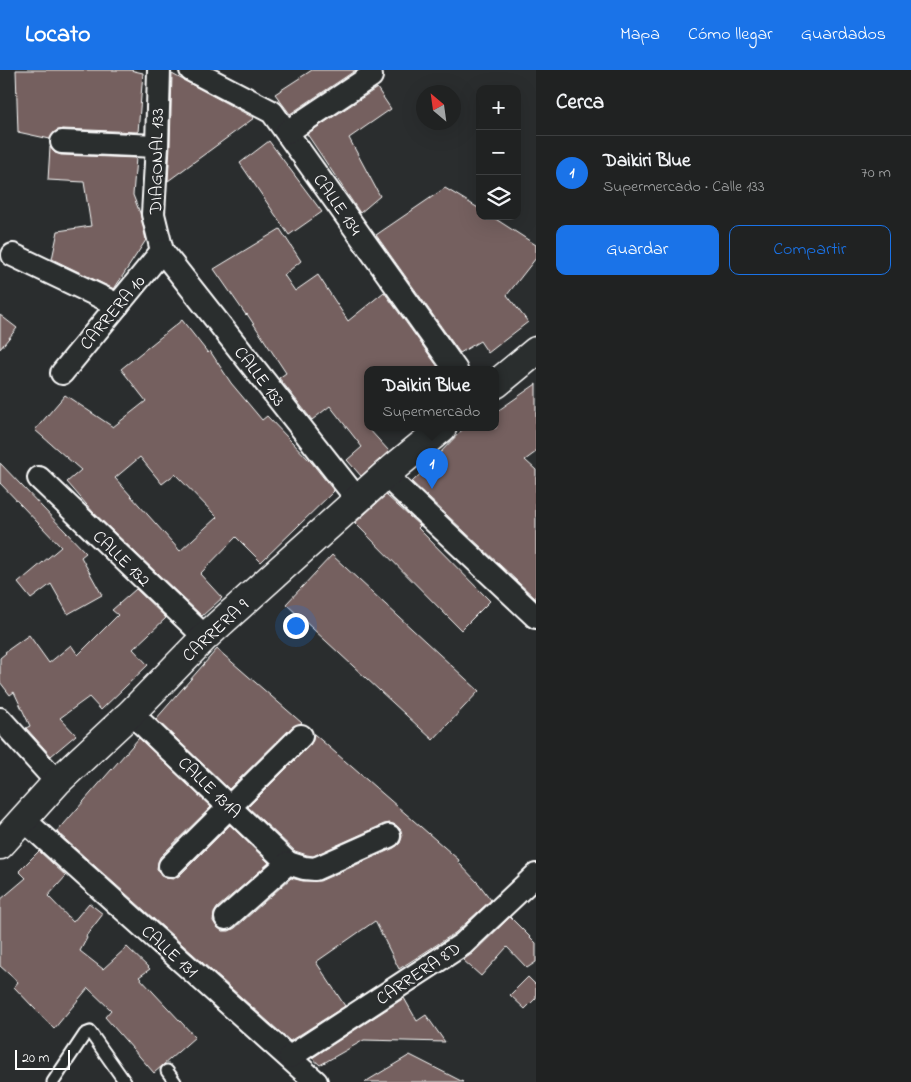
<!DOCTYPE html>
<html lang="es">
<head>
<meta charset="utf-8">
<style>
  :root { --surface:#202222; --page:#2d2f2f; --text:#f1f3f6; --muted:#a2a4a5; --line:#3d3f40; --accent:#1a73e8 }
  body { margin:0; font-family:"Indie Flower",sans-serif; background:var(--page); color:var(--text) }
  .controls { position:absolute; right:15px; top:15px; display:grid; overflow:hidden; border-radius:10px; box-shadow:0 5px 20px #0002 }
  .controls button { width:45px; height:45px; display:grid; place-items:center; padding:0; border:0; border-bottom:1px solid var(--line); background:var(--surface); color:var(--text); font:25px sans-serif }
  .compass { position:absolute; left:416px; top:15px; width:45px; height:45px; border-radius:50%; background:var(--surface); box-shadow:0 5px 20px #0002; rotate:331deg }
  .scale { position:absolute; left:15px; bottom:12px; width:55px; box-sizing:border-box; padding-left:5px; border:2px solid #fff; border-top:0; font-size:14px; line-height:18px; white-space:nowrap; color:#fff; -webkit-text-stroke:4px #2a2d2e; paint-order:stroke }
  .you { position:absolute; left:295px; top:555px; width:18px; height:18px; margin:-12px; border:4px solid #fff; border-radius:50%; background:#1a73e8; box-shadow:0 0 0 8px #1a73e833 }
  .badge { display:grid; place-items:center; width:32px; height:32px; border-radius:50%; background:var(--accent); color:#fff; font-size:16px; font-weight:700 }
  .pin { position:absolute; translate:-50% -41px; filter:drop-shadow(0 1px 2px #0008) }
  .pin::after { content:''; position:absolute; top:26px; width:18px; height:15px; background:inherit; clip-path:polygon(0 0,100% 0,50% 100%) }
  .popup { position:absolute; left:364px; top:296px; width:135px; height:65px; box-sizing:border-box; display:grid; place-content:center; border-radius:10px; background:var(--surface); filter:drop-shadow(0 1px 4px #0005); font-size:16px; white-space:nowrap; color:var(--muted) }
  .popup b { font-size:19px; color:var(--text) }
  .popup::after { content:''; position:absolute; left:50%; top:100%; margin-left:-10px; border:10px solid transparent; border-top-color:var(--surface) }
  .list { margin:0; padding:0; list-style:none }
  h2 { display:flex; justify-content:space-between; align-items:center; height:65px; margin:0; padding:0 20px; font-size:21px }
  h2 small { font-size:16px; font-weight:400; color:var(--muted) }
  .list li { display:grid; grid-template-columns:32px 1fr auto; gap:15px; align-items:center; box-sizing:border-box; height:75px; padding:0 20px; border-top:1px solid var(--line) }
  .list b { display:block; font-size:19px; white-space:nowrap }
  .list p { margin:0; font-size:16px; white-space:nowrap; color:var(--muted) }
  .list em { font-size:16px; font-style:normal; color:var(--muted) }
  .actions { display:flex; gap:10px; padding:15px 20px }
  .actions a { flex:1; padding:11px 0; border:1px solid var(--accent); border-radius:10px; text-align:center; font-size:18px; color:var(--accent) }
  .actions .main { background:var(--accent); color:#fff }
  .icon { flex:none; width:28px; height:28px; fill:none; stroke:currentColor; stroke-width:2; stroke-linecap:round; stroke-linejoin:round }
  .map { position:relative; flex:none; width:536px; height:1012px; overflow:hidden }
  header { display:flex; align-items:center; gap:30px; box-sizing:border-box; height:70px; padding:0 25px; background:var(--accent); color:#fff }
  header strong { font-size:24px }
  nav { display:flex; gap:28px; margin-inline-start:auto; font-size:18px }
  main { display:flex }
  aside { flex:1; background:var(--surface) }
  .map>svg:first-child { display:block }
</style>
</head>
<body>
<header>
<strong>Locato</strong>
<nav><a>Mapa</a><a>Cómo llegar</a><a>Guardados</a></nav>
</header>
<main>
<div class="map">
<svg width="536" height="1012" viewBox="0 0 536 1012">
  <rect width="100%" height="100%" fill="#2a2d2e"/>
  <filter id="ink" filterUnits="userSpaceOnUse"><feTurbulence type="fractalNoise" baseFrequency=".02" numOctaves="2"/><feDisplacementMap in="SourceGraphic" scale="10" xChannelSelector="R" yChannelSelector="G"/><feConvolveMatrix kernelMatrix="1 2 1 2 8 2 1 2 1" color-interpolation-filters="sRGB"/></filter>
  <g filter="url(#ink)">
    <g fill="#74615e" stroke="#fff" fill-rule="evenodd">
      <polygon points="16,0 130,0 143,3 138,62 62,59 56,61 50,69 18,62"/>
      <polygon points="312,0 356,0 290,44 275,24"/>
      <polygon points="172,4 254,48 168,111 170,76"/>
      <polygon points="377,18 391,39 349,68 380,126 360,143 307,64"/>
      <polygon points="269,71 322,142 289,165 240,93"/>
      <polygon points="50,77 55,83 61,85 136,88 133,125 140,143 146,170 114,219 52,189 58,161 91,156 84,112 48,110"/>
      <polygon points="445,118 480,139 480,146 491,146 536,175 536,188 507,225 528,252 488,283 480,271 460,283 376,165"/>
      <polygon points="280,159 301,191 284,205 295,221 318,205 348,251 384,222 438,297 433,300 368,300 368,358 389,381 361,406 347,390 362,377 330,336 312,350 279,308 286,303 247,244 246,245 214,199"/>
      <polygon points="0,245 17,258 0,279"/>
      <path d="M 182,250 L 208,283 L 210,281 L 231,313 L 262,350 L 267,346 L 312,393 L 334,421 L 261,492 L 236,467 L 200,504 L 222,528 L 202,546 L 93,442 L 67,412 L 81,400 L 35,360 L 65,325 L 113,357 L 146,331 L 121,299 ZM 140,387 L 162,414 L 175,404 L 217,447 L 180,481 L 115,408 Z"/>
      <polygon points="536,314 536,382 525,390 536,400 536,529 412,412 434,391 433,390 464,358 496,358 496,342"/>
      <polygon points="0,393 86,483 81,487 102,525 68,544 51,514 31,529 18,513 61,477 0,413"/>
      <polygon points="386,425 420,456 418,458 490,531 461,560 355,453"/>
      <polygon points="332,485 479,621 433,670 286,534"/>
      <polygon points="136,519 166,548 133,579 148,595 101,640 89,627 60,648 76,665 51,686 26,658 30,656 14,622 10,625 0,612 0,588 6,583 5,582 29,565 49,593 71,575 78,585 118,545 112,540"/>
      <polygon points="217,579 302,653 292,657 229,719 156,649"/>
      <polygon points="314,664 459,790 458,792 479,814 491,830 455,863 399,899 375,851 316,892 345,936 290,971 57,762 139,668 211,737 160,787 158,792 157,799 161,806 166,808 173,809 179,806 230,755 269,793 217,838 214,843 213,851 217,857 222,861 229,861 235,858 291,808 303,811 320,811 394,778 400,773 402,767 401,760 396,755 390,753 384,754 313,786 307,785 295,781 248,737 310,675 313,670"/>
      <polygon points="39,781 66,806 48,826 73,852 89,833 103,844 86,866 87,868 80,881 103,899 127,877 150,899 139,907 195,967 154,1003 105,947 111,940 88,918 54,959 14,917 18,912 0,896 0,830 26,808 19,801"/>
      <polygon points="510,847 536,873 536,892 527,898 507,877 481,906 463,890 472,884"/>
      <polygon points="528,907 536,915 536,928 525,939 510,925"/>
      <polygon points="404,928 417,951 426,945 445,972 364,970 320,995 312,988"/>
      <polygon points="410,985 463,1012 365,1012"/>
    </g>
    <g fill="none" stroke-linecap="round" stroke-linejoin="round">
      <g stroke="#fff" stroke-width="15">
        <g id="lane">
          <polyline points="167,1001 175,1012"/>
          <polyline points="53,1012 85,964 90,962 125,1012"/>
        </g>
      </g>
      <g stroke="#fff" stroke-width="26">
        <g id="street">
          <polyline points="159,0 157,76 153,144 162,181 358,430"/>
          <polyline points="191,0 272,42 456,300"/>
          <polyline points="287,62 371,6"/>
          <polyline points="62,72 157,76"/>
          <polyline points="13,185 118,235"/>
          <polyline points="62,303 162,181"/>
          <polyline points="385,405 536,547"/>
          <polyline points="39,408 205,567"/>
          <polyline points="131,643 288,793"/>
          <polyline points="0,649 57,712"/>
          <polyline points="24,750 316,1012"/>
          <polyline points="170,796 301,666"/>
          <polyline points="226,848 288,793 304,798 315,799 389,766"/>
          <polyline points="290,987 463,874 536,805"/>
        </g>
      </g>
      <g stroke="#fff" stroke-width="31">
        <g id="secondary">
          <polyline points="496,314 536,281"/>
          <polyline points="0,775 57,712 131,643 205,567 385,405 442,358"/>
        </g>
      </g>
      <use href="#lane" stroke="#2a2d2e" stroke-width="11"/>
      <use href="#street" stroke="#2a2d2e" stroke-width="22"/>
      <use href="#secondary" stroke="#2a2d2e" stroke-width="28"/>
    </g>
  </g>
  <g text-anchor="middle" stroke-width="4.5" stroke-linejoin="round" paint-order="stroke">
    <g font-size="18" fill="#fff" stroke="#2a2d2e">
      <text transform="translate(156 91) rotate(-89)" y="6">DIAGONAL 133</text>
      <text transform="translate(338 134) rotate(55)" y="6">CALLE 134</text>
      <text transform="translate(112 242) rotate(-50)" y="6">CARRERA 10</text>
      <text transform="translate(260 306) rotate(52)" y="6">CALLE 133</text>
      <text transform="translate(122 488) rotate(44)" y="6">CALLE 132</text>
      <text transform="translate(215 560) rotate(-43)" y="6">CARRERA 9</text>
      <text transform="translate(210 717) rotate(44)" y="6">CALLE 131A</text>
      <text transform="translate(170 881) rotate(42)" y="6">CALLE 131</text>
      <text transform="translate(418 903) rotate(-34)" y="6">CARRERA 8D</text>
    </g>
  </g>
</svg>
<div class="controls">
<button>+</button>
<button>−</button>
<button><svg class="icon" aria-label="layers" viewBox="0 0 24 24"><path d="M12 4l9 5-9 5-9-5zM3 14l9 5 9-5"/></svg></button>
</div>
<svg class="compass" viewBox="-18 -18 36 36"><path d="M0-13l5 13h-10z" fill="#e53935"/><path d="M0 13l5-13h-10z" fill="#a2a4a5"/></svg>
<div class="scale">20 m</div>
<div class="you"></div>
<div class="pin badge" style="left:432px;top:419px">1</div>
<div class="popup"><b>Daikiri Blue</b>Supermercado</div>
</div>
<aside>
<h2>Cerca<small></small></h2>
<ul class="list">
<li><span class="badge">1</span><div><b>Daikiri Blue</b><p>Supermercado · Calle 133</p></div><em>70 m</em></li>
</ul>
<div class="actions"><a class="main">Guardar</a><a>Compartir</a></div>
</aside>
</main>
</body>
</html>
